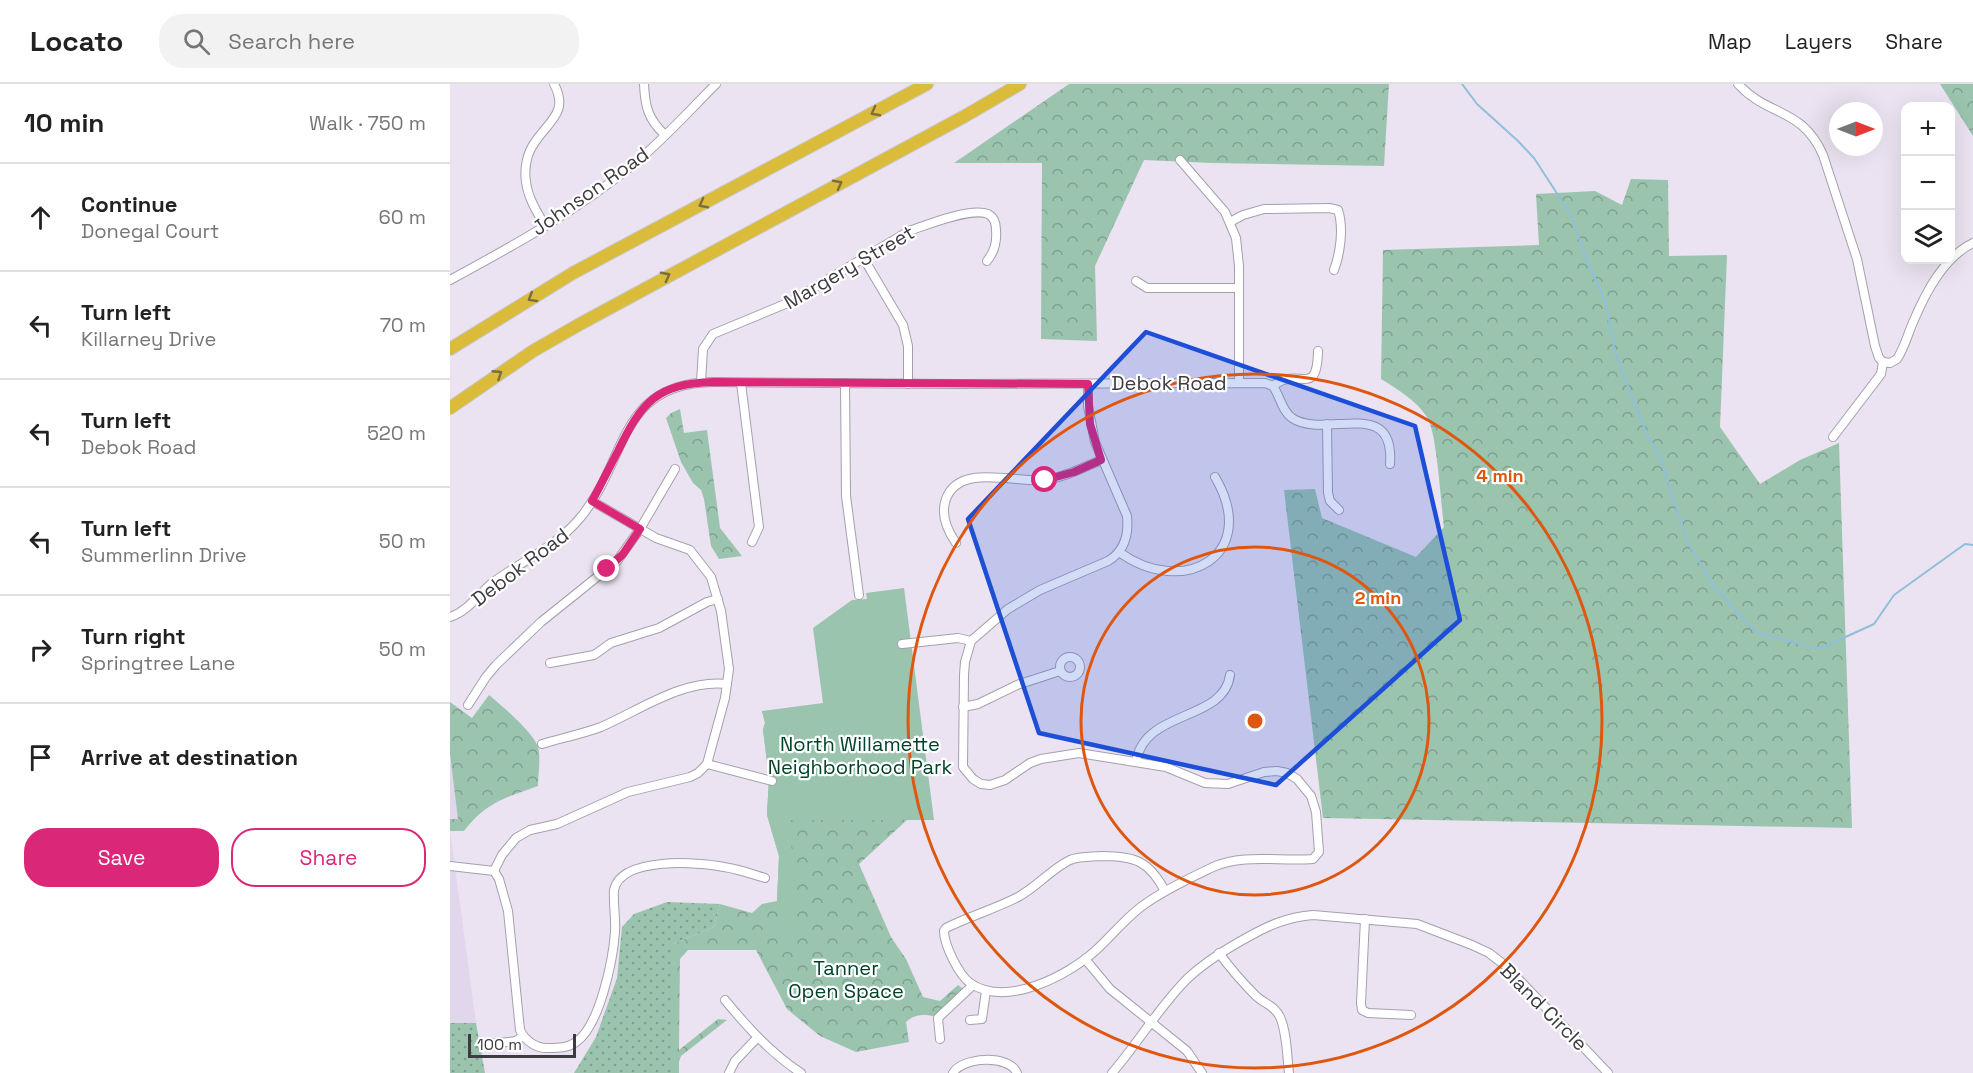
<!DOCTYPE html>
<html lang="en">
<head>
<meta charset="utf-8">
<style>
  :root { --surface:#fff; --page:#f2f2f2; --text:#222; --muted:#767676; --line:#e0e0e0; --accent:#db2777 }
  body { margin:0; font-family:"Space Grotesk",sans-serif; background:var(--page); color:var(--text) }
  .controls { position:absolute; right:18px; top:18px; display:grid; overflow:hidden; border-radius:12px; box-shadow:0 6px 24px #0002 }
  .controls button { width:54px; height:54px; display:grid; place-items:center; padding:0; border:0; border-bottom:2px solid var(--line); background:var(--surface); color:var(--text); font:30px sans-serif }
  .compass { position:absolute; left:1379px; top:18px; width:54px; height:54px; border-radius:50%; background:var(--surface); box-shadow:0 6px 24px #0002; rotate:90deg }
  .scale { position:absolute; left:18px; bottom:15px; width:108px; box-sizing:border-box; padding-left:6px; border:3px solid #3d3a40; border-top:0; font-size:16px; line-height:21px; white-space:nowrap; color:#3d3a40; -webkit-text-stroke:4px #fff; paint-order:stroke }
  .stop { position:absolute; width:18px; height:18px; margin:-14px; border:4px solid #db2777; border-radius:50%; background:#fff }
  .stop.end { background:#db2777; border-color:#fff; box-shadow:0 2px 6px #0008 }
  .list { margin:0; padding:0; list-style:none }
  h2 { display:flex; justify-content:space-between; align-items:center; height:78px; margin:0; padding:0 24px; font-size:26px }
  h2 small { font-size:20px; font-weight:400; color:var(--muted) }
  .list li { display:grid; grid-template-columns:39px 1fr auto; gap:18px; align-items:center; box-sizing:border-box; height:108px; padding:0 24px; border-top:2px solid var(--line) }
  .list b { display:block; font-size:22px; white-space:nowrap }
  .list p { margin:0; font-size:20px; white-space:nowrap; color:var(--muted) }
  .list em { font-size:20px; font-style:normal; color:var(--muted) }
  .actions { display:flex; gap:12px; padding:18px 24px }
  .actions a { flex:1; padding:14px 0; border:2px solid var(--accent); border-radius:24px; text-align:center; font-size:21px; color:var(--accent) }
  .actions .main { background:var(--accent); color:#fff }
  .icon { flex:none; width:33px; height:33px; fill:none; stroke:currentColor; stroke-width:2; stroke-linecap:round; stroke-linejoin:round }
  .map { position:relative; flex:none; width:1523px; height:989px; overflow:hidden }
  header { display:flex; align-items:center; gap:36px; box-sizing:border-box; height:84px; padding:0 30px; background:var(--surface); border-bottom:2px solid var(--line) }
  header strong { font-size:28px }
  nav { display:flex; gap:33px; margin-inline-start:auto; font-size:21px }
  .search { width:420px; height:54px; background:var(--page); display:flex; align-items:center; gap:15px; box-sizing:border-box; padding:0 21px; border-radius:24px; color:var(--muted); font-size:22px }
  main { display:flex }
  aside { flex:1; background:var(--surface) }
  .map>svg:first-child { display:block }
</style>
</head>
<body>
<header>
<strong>Locato</strong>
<div class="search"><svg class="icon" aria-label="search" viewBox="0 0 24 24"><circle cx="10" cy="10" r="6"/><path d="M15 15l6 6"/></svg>Search here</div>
<nav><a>Map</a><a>Layers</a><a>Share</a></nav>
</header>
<main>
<aside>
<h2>10 min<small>Walk · 750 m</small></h2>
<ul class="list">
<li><svg class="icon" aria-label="ahead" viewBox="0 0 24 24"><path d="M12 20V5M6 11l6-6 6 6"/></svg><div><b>Continue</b><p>Donegal Court</p></div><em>60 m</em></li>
<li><svg class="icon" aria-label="left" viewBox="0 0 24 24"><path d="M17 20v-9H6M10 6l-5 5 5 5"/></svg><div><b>Turn left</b><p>Killarney Drive</p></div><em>70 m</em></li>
<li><svg class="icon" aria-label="left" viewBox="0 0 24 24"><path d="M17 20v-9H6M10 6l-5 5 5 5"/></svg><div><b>Turn left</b><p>Debok Road</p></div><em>520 m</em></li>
<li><svg class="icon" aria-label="left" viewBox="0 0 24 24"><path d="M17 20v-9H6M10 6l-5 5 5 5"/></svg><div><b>Turn left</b><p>Summerlinn Drive</p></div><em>50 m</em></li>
<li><svg class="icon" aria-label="right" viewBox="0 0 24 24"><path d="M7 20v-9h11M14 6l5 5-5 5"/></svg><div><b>Turn right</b><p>Springtree Lane</p></div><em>50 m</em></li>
<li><svg class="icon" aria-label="arrive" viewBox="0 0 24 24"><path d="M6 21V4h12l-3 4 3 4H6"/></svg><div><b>Arrive at destination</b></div></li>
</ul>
<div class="actions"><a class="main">Save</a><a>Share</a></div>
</aside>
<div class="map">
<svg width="1523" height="989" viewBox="0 0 1523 989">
  <defs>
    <pattern id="grass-dots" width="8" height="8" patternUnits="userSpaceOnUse" patternTransform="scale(1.5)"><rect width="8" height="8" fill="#9bc4ae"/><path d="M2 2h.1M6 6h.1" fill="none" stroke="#80a08f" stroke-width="1.8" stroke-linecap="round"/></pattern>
    <pattern id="forest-crowns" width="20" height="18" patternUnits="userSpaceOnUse" patternTransform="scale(1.5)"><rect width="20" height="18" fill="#9bc4ae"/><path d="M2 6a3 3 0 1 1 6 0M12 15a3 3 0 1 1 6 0" fill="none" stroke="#80a08f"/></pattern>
  </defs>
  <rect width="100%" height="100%" fill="#ebe3f1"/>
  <g fill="#e1d6eb">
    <polygon points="0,670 9,735 0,735"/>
    <polygon points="0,746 26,939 0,939"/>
  </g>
  <g fill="url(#grass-dots)">
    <polygon points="217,818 270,820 264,843 223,860 223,989 124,989 146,953 167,894 172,843 184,830"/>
    <polygon points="0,939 26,939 35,989 0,989"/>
  </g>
  <g fill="url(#forest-crowns)">
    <polygon points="619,0 939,0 934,82 761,79 694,76 645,182 647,257 591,255 592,79 504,79"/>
    <polygon points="1490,0 1523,0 1523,52"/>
    <path d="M 1181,95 L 1218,96 L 1219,172 L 1277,171 L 1270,343 L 1310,400 L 1350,376 L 1389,359 L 1402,744 L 873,734 L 834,406 L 865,405 L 872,434 L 966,473 L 994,443 C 991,421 987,348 977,333 C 966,316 947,305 931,295 L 933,166 L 1089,161 L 1086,110 L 1145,107 L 1172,121 Z"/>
    <polygon points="230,325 234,349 257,346 270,444 292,472 269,475 261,462 254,415 251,406 243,399 231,378 216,334 221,329"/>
    <path d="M 39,611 C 51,621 84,649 88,663 C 91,675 88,690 88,702 C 55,714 36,718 14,747 L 0,747 L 0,735 L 8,735 L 0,670 L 0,618 L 22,634 Z"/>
    <path d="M 312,627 L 484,736 L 457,736 L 409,780 L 441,853 L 456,875 L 473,913 L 490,917 L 508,901 L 513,905 L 484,932 C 472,930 465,930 456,938 L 459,958 L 406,968 L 370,952 L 337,925 L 306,866 L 238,866 L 230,875 L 229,966 L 268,935 L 277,936 L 231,972 L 229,978 L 229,989 L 223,989 L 223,860 L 264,843 L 270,820 L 302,829 L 312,820 L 327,817 L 329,772 L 317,731 L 319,693 L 313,646 L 315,639 Z"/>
  </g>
  <polygon fill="#9bc4ae" points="454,504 484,736 340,736 347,860 341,860 326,848 330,836 327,817 329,772 317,731 319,693 313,646 315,639 312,627 373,619 363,544 402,516 417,515 416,509"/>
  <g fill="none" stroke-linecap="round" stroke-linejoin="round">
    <polyline stroke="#90bfdc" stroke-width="2" points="1012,0 1027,20 1068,57 1084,74 1121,131 1136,174 1156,220 1165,268 1181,311 1198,352 1210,373 1238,459 1263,501 1294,536 1308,549 1369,565 1424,540 1444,511 1515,460 1523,461"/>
    <g stroke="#a69fad" stroke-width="10">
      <g id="minor">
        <path d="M 194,0 C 195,23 198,35 215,51"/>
        <path d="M 1288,0 C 1318,33 1352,23 1373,71 L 1407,175 L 1425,262 L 1429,274 L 1433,278"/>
        <polyline points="730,76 775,128 786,154 789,182 789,299"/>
        <path d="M 780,138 L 793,131 L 814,125 L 879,124 L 888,126 C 894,144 890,170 884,186"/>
        <path d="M 95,142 C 87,128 78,114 76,98 C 74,84 77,69 85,58 C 99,37 119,28 104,0"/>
        <polyline points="414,175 453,241 458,262 458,300"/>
        <path d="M 0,196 C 63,162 128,126 184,80 C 213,56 239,27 266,0"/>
        <polyline points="686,197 697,204 789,204"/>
        <path d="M 1433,278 L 1440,279 L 1447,275 C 1455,263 1458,249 1464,236 C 1476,208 1494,173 1523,159"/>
        <path d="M 251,298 L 253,265 L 263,250 L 340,218 L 459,147 C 476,141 521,123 538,130 C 544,133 546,139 546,146 C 547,158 545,167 537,177"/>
        <polyline points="291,299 309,443 302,458"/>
        <polyline points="395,299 396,412 409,511"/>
        <path d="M 638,300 L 638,322 L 645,358 L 677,432 C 679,451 675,467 658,477 L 590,506 L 558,525 L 521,557 L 515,578 L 514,591 L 513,683 L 523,695 L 531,700 L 540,701 L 555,696 L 580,679 L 591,675 L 629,669 L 716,683 L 755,699 L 778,700 L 814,688 L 827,687 L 837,689 L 847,695 L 861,712 L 866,728 L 869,768 L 863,775 C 830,778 794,769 763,783 C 740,794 716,805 695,820 C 676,833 662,852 645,867 C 617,892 556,924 520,899 C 509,891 494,861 494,847 L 496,844 C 520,832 545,825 568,813 C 587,803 601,785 620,776 C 630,772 642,773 652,772 C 685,772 699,777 715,807"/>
        <path d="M 823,302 C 830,312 832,327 842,334 C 875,356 945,311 940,380"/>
        <path d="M 823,302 C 848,281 867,316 868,267"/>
        <polyline points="877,340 878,409 880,417 889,426"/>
        <polyline points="1383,353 1431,290 1433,278"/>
        <path d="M 506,459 C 497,446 490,431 496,415 C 509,379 564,399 594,396 C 614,393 633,384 651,376"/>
        <path d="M 669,468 C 734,515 811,471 765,393"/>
        <path d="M 0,533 C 17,528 29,510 42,499 C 72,477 106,463 130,434 C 178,377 167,299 263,298 L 506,300 L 815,299 L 823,302"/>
        <polyline points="452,560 508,554 521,557"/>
        <circle cx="620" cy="583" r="10"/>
        <polyline points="100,579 144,571 161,559 209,544 257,518 268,515"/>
        <polyline points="18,621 36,593 46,581 91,538 167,477 190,445 225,385"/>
        <polyline points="513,623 528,620 567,601 610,587"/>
        <path d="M 92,660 C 112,654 132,650 151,643 C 190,626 233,595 277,600"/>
        <path d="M 686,678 C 694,625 774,638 780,591"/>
        <polyline points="257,680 322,697"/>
        <polyline points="0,782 44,787"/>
        <polyline points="44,787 52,771 66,754 80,746 107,740 178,708 240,693 248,689 257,680 275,614 279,585 271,527 261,493 240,466 206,454 142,417"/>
        <path d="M 44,787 L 49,795 L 58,827 L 70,946 C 75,957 87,965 99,964 C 108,964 118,964 126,958 C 150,942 163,875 165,848 C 166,834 163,820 164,806 C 171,772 249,778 274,783 C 288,785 302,790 315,794"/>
        <polyline points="915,835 911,919 912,926 918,929 961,931"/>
        <path d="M 769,869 C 780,884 793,899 806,912 C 815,920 825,922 830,933 C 837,949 837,972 839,989"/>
        <polyline points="635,875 660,905 737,967 752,989"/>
        <path d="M 275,916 C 298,944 321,969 351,989"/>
        <polyline points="520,936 532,935 536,907"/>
        <polyline points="490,955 488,934 523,901"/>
        <polyline points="32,961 66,957 73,952"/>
        <polyline points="279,989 285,977 307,954"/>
        <path d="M 503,989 C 512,973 559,970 567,989"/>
        <path d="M 662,989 C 688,959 709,923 737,895 C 755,878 776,865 798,853 C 819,841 838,833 863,831 L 967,840 L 1022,861 L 1039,869 L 1057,883 L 1158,989"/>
      </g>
    </g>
    <g stroke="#c9c8ca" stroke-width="14">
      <g id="highway">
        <polyline points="0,265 123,189 477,0"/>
        <polyline points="0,324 83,267 130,240 515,32 570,0"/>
      </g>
    </g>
    <use href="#minor" stroke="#fff" stroke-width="8"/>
    <use href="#highway" stroke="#dbbc3a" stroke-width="12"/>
  </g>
  <defs><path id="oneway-chevron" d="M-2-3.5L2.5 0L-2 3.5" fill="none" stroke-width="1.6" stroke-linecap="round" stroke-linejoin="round" transform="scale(1.5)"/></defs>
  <g stroke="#7c6e3e">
    <use href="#oneway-chevron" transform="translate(425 28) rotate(152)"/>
    <use href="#oneway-chevron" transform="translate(388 100) rotate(-28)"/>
    <use href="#oneway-chevron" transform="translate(253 120) rotate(152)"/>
    <use href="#oneway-chevron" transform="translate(216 192) rotate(-28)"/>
    <use href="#oneway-chevron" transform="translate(82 214) rotate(149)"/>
    <use href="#oneway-chevron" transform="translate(48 290) rotate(-33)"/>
  </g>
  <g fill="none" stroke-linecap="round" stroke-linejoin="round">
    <path stroke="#db2777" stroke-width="8" d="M 157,485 L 173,470 L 190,445 L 142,417 C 151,401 159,384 168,367 C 191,319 207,299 263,298 L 638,300 L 640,340 L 651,376 L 624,388 L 595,396"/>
  </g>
  <path fill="#1d4ed8" fill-opacity="0.2" stroke="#1d4ed8" stroke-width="4.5" stroke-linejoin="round" d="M 696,248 L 965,342 L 1010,536 L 826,701 L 589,649 L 518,435 Z"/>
  <g fill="none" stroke="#df570f" stroke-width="3">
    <circle cx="805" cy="637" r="174"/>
    <circle cx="805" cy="637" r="347"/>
  </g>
  <g text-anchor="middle" stroke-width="4.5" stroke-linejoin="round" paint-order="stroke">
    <g font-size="20" fill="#3d3a40" stroke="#fff">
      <text transform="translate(140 107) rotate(-35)" y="7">Johnson Road</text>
      <text transform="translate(399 183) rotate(-30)" y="7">Margery Street</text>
      <text x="719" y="306">Debok Road</text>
      <text transform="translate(70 483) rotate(-37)" y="7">Debok Road</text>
      <text transform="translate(1094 923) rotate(45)" y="7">Bland Circle</text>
    </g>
    <g font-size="20" fill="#00432a" stroke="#fff">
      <text x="410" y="667">North Willamette<tspan x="410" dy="23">Neighborhood Park</tspan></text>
      <text x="396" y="891">Tanner<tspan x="396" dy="23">Open Space</tspan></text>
    </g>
  </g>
  <circle cx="805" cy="637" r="9" fill="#df570f" stroke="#fff" stroke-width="3"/>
  <g font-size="18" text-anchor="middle" font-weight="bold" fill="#df570f" stroke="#fff" stroke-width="4.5" stroke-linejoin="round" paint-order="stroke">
    <text x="1050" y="398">4 min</text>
    <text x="928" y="520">2 min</text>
  </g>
</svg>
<div class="controls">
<button>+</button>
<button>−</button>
<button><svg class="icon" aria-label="layers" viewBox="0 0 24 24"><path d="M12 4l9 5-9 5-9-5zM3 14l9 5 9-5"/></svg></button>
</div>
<svg class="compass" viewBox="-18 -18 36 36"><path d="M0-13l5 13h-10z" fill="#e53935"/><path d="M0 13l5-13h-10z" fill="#767676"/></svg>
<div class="scale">100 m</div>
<div class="stop" style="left:595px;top:396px"></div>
<div class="stop end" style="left:157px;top:485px"></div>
</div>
</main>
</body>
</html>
